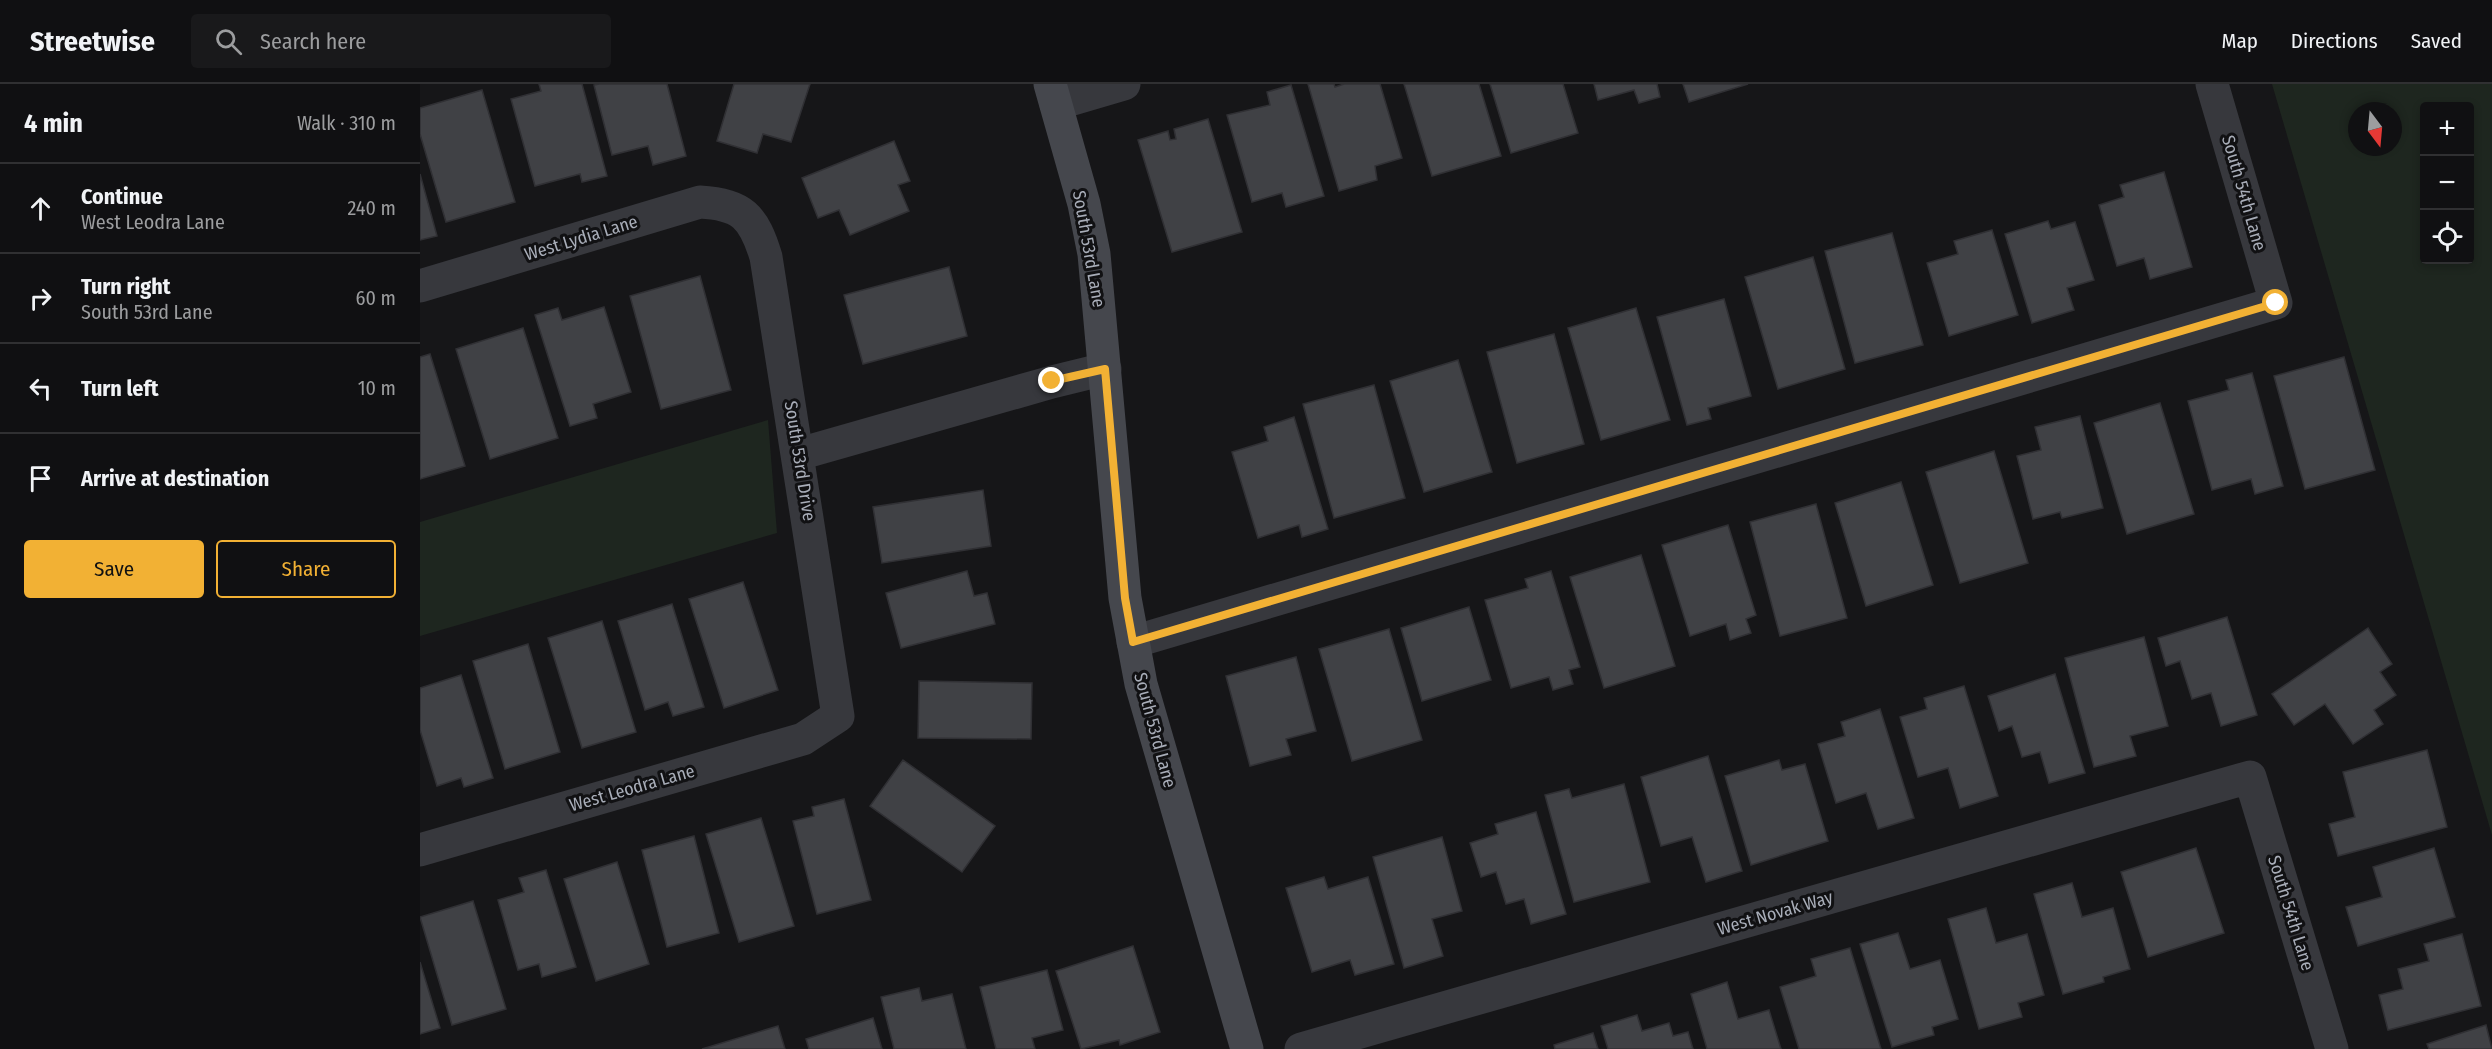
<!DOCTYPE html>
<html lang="en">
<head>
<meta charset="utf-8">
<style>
  :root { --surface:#101012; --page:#19191b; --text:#f1f3f6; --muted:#9c9d9f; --line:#303032; --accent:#f2b134 }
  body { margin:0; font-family:"Fira Sans Condensed",sans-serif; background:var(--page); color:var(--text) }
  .controls { position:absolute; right:18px; top:18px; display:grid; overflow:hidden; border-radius:6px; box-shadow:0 3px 9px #0003 }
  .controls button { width:54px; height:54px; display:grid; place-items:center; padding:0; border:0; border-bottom:2px solid var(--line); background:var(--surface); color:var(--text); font:30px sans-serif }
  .compass { position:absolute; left:1928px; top:18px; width:54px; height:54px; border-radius:50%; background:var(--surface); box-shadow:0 3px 9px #0003; rotate:164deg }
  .stop { position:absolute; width:18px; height:18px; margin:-14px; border:4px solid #f2b134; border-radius:50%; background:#fff }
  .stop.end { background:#f2b134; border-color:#fff; box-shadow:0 2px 6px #0008 }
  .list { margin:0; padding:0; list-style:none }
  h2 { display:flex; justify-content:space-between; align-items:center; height:78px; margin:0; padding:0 24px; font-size:26px }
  h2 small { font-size:20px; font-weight:400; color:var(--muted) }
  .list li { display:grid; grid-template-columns:39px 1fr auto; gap:18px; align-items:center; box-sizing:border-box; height:90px; padding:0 24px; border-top:2px solid var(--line) }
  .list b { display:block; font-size:22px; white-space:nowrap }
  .list p { margin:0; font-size:20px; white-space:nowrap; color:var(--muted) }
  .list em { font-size:20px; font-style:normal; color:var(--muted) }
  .actions { display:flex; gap:12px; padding:18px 24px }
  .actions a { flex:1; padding:14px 0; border:2px solid var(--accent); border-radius:6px; text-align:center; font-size:21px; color:var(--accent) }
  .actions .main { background:var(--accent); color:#111 }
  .icon { flex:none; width:33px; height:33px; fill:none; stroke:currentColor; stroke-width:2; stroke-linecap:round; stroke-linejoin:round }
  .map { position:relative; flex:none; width:2072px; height:965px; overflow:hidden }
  header { display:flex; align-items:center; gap:36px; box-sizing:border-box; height:84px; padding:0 30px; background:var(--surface); border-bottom:2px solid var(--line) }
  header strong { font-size:28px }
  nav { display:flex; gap:33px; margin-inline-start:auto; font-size:21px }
  .search { width:420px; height:54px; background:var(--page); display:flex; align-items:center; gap:15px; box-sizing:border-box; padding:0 21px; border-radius:6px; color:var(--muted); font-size:22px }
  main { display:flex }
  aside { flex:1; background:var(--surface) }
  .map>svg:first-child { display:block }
</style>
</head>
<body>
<header>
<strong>Streetwise</strong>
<div class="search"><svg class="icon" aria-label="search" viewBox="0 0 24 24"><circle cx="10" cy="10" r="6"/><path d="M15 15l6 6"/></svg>Search here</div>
<nav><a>Map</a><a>Directions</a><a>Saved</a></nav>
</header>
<main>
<aside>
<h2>4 min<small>Walk · 310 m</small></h2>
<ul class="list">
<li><svg class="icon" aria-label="ahead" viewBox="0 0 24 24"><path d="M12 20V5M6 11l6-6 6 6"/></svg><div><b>Continue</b><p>West Leodra Lane</p></div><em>240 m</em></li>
<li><svg class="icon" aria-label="right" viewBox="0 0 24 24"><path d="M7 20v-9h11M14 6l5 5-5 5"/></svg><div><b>Turn right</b><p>South 53rd Lane</p></div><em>60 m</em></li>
<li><svg class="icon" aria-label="left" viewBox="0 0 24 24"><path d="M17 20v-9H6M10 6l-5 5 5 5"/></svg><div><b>Turn left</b></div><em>10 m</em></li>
<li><svg class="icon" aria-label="arrive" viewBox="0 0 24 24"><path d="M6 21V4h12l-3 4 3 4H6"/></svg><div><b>Arrive at destination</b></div></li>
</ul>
<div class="actions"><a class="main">Save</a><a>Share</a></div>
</aside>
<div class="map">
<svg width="2072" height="965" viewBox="0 0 2072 965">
  <rect width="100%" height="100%" fill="#161618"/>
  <g fill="#1e261f" fill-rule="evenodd">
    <path d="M 1852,0 L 2072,0 L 2072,751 ZM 2004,22 L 2050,22 L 2050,176 L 2004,176 ZM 1937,27 L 1973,27 L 1973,63 L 1937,63 Z"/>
    <polygon points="348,336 357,449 0,552 0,438"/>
  </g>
  <g fill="#404145" stroke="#303034" stroke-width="1.5">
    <polygon points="119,0 162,0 187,92 162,98 160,90 115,102 91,15 121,7"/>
    <polygon points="179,0 247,0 266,72 233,81 228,62 192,71 174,1"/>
    <polygon points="314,0 390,0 371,58 343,50 337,69 297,57"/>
    <polygon points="888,0 914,0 915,3 924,0 960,0 982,74 955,82 957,96 919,107"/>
    <polygon points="984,0 1059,0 1081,72 1012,92"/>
    <polygon points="1070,0 1143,0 1158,49 1091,69"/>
    <polygon points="1174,0 1237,0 1240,13 1219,19 1214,6 1178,16"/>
    <polygon points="1263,0 1328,0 1269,18"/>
    <polygon points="871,1 904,112 866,123 862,109 832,118 807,31 850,21 847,8"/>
    <polygon points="62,6 95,118 26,138 0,50 0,24"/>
    <polygon points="788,35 822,148 752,168 718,56 748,47 750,56 756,55 754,45"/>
    <polygon points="474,57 490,97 478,101 489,127 430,151 419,126 398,134 382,94"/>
    <polygon points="1744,88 1772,183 1730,195 1724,174 1697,182 1679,121 1704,113 1700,101"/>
    <polygon points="0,90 17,152 0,156"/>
    <polygon points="1628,137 1631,145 1655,138 1674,196 1647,204 1654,226 1612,239 1585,150"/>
    <polygon points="1572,146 1598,231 1529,252 1507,179 1538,170 1534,157"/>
    <polygon points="1472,149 1503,261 1435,279 1405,167"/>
    <polygon points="1393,173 1425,285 1358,305 1325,193"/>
    <polygon points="529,183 547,252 443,280 424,211"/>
    <polygon points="280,192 311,306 241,325 210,212"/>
    <polygon points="1304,215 1331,312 1288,324 1291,335 1267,341 1237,233"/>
    <polygon points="184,223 211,308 173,320 177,334 150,342 115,231 138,224 142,236"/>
    <polygon points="1216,224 1250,336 1181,356 1148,244"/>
    <polygon points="103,244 138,354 70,375 36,265"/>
    <polygon points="1134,250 1164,360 1097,379 1067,268"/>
    <polygon points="10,270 45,382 0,395 0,273"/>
    <polygon points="1924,273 1955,386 1885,405 1854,292"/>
    <polygon points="1038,276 1072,388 1004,408 970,297"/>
    <polygon points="1832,289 1863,402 1835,410 1831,395 1792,406 1768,317 1809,306 1806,296"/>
    <polygon points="954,301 985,414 914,434 883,320"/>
    <polygon points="1740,319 1774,430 1707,450 1674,339"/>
    <polygon points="1660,332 1683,424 1642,434 1640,428 1613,435 1597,372 1621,366 1615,343"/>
    <polygon points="874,333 908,445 882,453 879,441 838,454 812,368 848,357 844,343"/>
    <polygon points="1574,367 1608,479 1540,499 1506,388"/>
    <polygon points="1481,398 1513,501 1446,522 1415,419"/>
    <polygon points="563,406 571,462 462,479 453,423"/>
    <polygon points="1396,420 1427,534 1360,552 1330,438"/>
    <polygon points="1308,441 1336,531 1326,535 1331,549 1310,556 1306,540 1270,552 1242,461"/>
    <polygon points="1221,471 1255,582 1184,604 1150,493"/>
    <polygon points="547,487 554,512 567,509 575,540 481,564 466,509"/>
    <polygon points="1131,487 1160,583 1149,586 1153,600 1133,606 1129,593 1091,604 1065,516 1108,504 1105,495"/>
    <polygon points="323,498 358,606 304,624 269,515"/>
    <polygon points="252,520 284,623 253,632 248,618 225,626 198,537"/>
    <polygon points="1049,523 1071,596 1002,617 981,544"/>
    <polygon points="1807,533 1837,631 1801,642 1791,609 1772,615 1760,577 1746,582 1738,554"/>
    <polygon points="182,537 216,648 162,664 128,554"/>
    <polygon points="1948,544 1972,580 1960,588 1976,611 1954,626 1963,640 1933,660 1905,620 1874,641 1852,610"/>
    <polygon points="969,545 1002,656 932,677 899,565"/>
    <polygon points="1724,553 1748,642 1710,652 1716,672 1674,683 1645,574"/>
    <polygon points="108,560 140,668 85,685 53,577"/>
    <polygon points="876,573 896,647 866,655 871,671 830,682 806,592"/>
    <polygon points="1635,590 1665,689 1629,699 1620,668 1602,673 1592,642 1579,647 1568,612"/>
    <polygon points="41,591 73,694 44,703 41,694 17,702 0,646 0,604"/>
    <polygon points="499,597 612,599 611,655 498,654"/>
    <polygon points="1544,602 1578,712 1540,724 1528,684 1498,693 1480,633 1507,625 1504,614"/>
    <polygon points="1460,625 1494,734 1458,745 1446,709 1416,719 1398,660 1425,652 1421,638"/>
    <polygon points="2007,666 2027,743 1918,772 1909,740 1935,733 1923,688"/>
    <polygon points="1288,672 1322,787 1286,798 1272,753 1241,762 1221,693"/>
    <polygon points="483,676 575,742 542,788 450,722"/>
    <polygon points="1359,676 1362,686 1385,680 1408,757 1331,781 1305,692"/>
    <polygon points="1204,700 1230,798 1154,818 1125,711 1149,705 1152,714"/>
    <polygon points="424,715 451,816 397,830 373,737 394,732 392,723"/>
    <polygon points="1116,728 1146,830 1111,840 1104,815 1086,820 1076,788 1061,793 1050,759 1078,750 1075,740"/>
    <polygon points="341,734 374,842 319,858 286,750"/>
    <polygon points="274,752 299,849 247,863 222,766"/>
    <polygon points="1022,753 1042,827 1012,835 1023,872 984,884 953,773"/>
    <polygon points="1776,764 1804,849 1728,873 1701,788"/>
    <polygon points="2014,764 2035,833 1938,862 1926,823 1962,813 1953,783"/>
    <polygon points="197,778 229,880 176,897 144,795"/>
    <polygon points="126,786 156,883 122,893 119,880 98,886 78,816 104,808 99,794"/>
    <polygon points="904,793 908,805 948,793 974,880 935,891 930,876 892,888 866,804"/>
    <polygon points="1652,799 1662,833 1693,824 1710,885 1683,893 1684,898 1643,910 1614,810"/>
    <polygon points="53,817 86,925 32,941 0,833"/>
    <polygon points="1566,824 1576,859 1607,850 1624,911 1598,919 1602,933 1559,945 1528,835"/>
    <polygon points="1478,849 1490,885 1520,876 1538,935 1512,943 1514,951 1472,963 1440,860"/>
    <polygon points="2042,850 2061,922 1968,946 1959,911 1983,905 1978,885 2009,877 2004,860"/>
    <polygon points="713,862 740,948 700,961 699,956 661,965 636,887"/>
    <polygon points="1430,864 1461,965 1379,965 1360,903 1396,892 1391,875"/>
    <polygon points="0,878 20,944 0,950"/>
    <polygon points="627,886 643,946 612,954 615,965 576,965 560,903"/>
    <polygon points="1307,898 1318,935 1349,926 1361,965 1287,965 1271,910"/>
    <polygon points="499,904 502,917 532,910 546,965 474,965 461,913"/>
    <polygon points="1217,931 1222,947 1249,939 1253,952 1268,948 1273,965 1188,965 1181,942"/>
    <polygon points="453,934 462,965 389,965 386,955"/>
    <polygon points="2066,941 2072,965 2009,965 2007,960"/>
    <polygon points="358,942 365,965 282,965"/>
    <polygon points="1173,949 1178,965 1135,965 1134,961"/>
  </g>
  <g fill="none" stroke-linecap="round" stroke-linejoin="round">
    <g stroke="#37383d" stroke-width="33">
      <polyline points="636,20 704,0"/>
      <path d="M 0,202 L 280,118 C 322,120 334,133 346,173 L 418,632 L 383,655 L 0,766"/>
      <polyline points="379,370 632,298 685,285"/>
      <polyline points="713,558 1856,219 1792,0"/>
      <polyline points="881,965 1830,693 1912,965"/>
    </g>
    <polyline stroke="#45474d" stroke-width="33" points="630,0 664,120 674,170 705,514 721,600 827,965"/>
  </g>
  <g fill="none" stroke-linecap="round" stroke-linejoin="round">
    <polyline stroke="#f2b134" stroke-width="8" points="632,297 685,285 705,514 713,558 1856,219"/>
  </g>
  <g text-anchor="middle" stroke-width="6" stroke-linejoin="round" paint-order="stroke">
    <g font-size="18" fill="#a8adb8" stroke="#111113">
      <text transform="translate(1824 109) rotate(74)" y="6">South 54th Lane</text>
      <text transform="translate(161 154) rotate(-17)" y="6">West Lydia Lane</text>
      <text transform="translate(669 165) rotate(80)" y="6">South 53rd Lane</text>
      <text transform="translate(380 377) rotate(81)" y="6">South 53rd Drive</text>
      <text transform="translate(735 646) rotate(75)" y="6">South 53rd Lane</text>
      <text transform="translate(212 704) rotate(-16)" y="6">West Leodra Lane</text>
      <text transform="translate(1355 829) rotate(-16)" y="6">West Novak Way</text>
      <text transform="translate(1871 829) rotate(73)" y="6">South 54th Lane</text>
    </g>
  </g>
</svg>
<div class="controls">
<button>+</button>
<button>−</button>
<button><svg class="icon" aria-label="locate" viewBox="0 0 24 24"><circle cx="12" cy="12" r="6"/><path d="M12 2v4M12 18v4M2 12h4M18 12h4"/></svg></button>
</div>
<svg class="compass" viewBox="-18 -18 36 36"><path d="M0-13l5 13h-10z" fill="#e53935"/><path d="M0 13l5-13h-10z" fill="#9c9d9f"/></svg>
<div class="stop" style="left:1856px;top:219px"></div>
<div class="stop end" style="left:632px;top:297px"></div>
</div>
</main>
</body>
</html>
